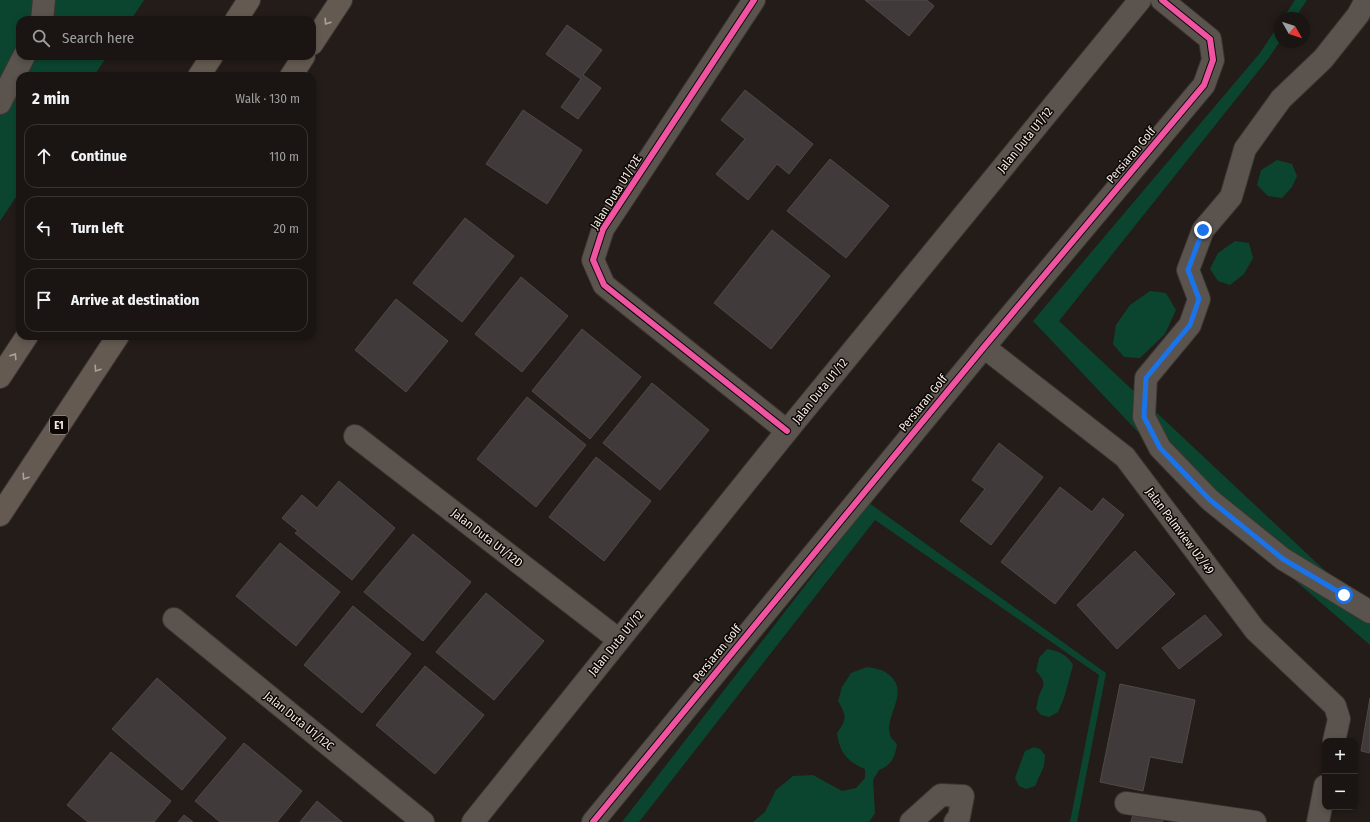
<!DOCTYPE html>
<html lang="en">
<head>
<meta charset="utf-8">
<style>
  :root { --surface:#1a1512; --page:#231e1b; --text:#f1f3f6; --muted:#9f9f9f; --line:#383432 }
  body { margin:0; font-family:"Fira Sans Condensed",sans-serif; background:var(--page); color:var(--text) }
  .controls { position:absolute; right:12px; bottom:12px; display:grid; overflow:hidden; border-radius:8px; box-shadow:0 2px 6px #0003 }
  .controls button { width:36px; height:36px; display:grid; place-items:center; padding:0; border:0; border-bottom:1px solid var(--line); background:var(--surface); color:var(--text); font:20px sans-serif }
  .compass { position:absolute; left:1274px; top:12px; width:36px; height:36px; border-radius:50%; background:var(--surface); box-shadow:0 2px 6px #0003; rotate:129deg }
  .stop { position:absolute; width:12px; height:12px; margin:-9px; border:3px solid #1a73e8; border-radius:50%; background:#fff }
  .stop.end { background:#1a73e8; border-color:#fff; box-shadow:0 1px 4px #0008 }
  .list { margin:0; padding:0; list-style:none }
  h2 { display:flex; justify-content:space-between; align-items:center; height:52px; margin:0; padding:0 16px; font-size:17px }
  h2 small { font-size:13px; font-weight:400; color:var(--muted) }
  .list li { display:grid; grid-template-columns:26px 1fr auto; gap:12px; align-items:center; box-sizing:border-box; height:64px; margin:0 8px 8px; padding:0 8px; border:1px solid var(--line); border-radius:12px }
  .list b { display:block; font-size:15px; white-space:nowrap }
  .list em { font-size:13px; font-style:normal; color:var(--muted) }
  .icon { flex:none; width:22px; height:22px; fill:none; stroke:currentColor; stroke-width:2; stroke-linecap:round; stroke-linejoin:round }
  .map { position:relative; flex:none; width:1370px; height:822px; overflow:hidden }
  .search { position:absolute; background:var(--surface); box-shadow:0 2px 6px #0003; left:16px; top:16px; width:300px; height:44px; display:flex; align-items:center; gap:10px; box-sizing:border-box; padding:0 14px; border-radius:12px; color:var(--muted); font-size:15px }
  .panel { position:absolute; background:var(--surface); box-shadow:0 2px 6px #0003; left:16px; top:72px; width:300px; height:268px; border-radius:12px }
  .map>svg:first-child { display:block }
</style>
</head>
<body>
<div class="map">
<svg width="1370" height="822" viewBox="0 0 1370 822">
  <rect width="100%" height="100%" fill="#231c18"/>
  <g fill="#0b4530">
    <polygon points="0,0 144,0 131,20 20,20 20,56 107,56 94,76 20,76 20,191 0,221"/>
    <polygon points="1295,0 1307,0 1295,18 1283,18"/>
    <polygon points="1280,23 1280,41 1268,59 1059,321 1370,613 1370,645 1207,505 1033,321 1260,53"/>
    <polygon points="1277,160 1292,164 1297,176 1292,187 1282,198 1268,196 1257,185 1261,170"/>
    <polygon points="1235,241 1249,243 1253,258 1244,274 1230,285 1218,281 1210,269 1218,253"/>
    <polygon points="1150,291 1166,293 1176,310 1165,334 1140,358 1124,357 1113,344 1116,325 1130,305"/>
    <polygon points="869,503 1106,673 1077,822 1070,822 1099,675 875,520 639,822 622,822"/>
    <path d="M 1047,649 C 1058,651 1067,654 1073,665 L 1064,698 L 1058,712 L 1049,717 L 1041,715 L 1036,709 C 1037,706 1037,702 1038,699 C 1042,686 1049,685 1036,671 L 1039,658 Z"/>
    <path d="M 867,667 C 873,668 880,669 885,672 C 915,690 881,717 891,737 C 892,739 895,742 897,744 C 895,757 892,765 879,770 L 873,780 L 875,813 L 869,822 L 753,822 L 765,812 L 776,790 L 793,776 L 813,775 L 842,791 L 856,788 L 865,778 L 865,769 C 847,762 839,751 837,733 C 847,719 847,716 838,701 L 842,687 L 851,673 Z"/>
    <polygon points="1034,747 1040,749 1045,755 1044,766 1035,786 1026,789 1019,786 1015,778 1025,751"/>
  </g>
  <g fill="#403a3a" stroke="#4f4949">
    <polygon points="865,0 927,0 934,6 909,36"/>
    <polygon points="567,25 602,50 583,75 601,88 578,119 561,107 581,79 546,54"/>
    <polygon points="745,90 813,144 789,174 777,164 748,200 716,174 745,139 721,120"/>
    <polygon points="523,110 582,150 547,204 486,164"/>
    <polygon points="830,159 889,206 846,258 787,211"/>
    <polygon points="465,218 514,256 462,322 413,283"/>
    <polygon points="772,230 830,276 771,349 714,303"/>
    <polygon points="521,277 568,316 522,372 475,334"/>
    <polygon points="396,299 448,341 406,392 355,350"/>
    <polygon points="582,329 641,377 590,439 532,391"/>
    <polygon points="652,383 709,430 660,490 603,443"/>
    <polygon points="527,397 586,445 536,507 477,459"/>
    <polygon points="999,443 1043,477 991,545 960,521 985,489 972,480"/>
    <polygon points="596,457 651,501 604,561 549,517"/>
    <polygon points="339,481 395,528 352,580 295,533 298,531 282,518 302,495 317,508"/>
    <polygon points="1060,487 1092,512 1103,498 1124,515 1055,604 1001,562"/>
    <polygon points="413,534 471,582 423,641 364,592"/>
    <polygon points="280,543 340,592 296,646 236,596"/>
    <polygon points="1135,551 1175,594 1117,649 1077,605"/>
    <polygon points="486,593 544,641 494,700 436,652"/>
    <polygon points="353,606 411,654 362,713 304,665"/>
    <polygon points="1205,615 1222,635 1179,669 1162,648"/>
    <polygon points="425,666 484,715 435,774 376,725"/>
    <polygon points="157,678 226,738 182,790 112,729"/>
    <polygon points="1120,684 1195,700 1182,763 1150,757 1143,791 1100,782"/>
    <polygon points="1370,698 1370,753 1361,751"/>
    <polygon points="244,743 302,791 277,822 220,822 195,801"/>
    <polygon points="111,752 171,801 154,822 88,822 67,805"/>
    <polygon points="317,801 342,822 300,822"/>
    <polygon points="1133,814 1163,820 1162,822 1131,822"/>
    <polygon points="184,815 193,822 178,822"/>
  </g>
  <g fill="none" stroke-linecap="round" stroke-linejoin="round">
    <g stroke="#3b3631" stroke-width="24">
      <g id="minor">
        <polyline points="754,0 603,229 593,260 604,285 787,431"/>
        <polyline points="1366,0 1358,15 1323,59 1281,99 1245,149 1231,197 1203,230 1188,270 1199,299 1190,325 1146,378 1144,417 1160,448 1210,500 1283,559 1370,612"/>
        <polyline points="42,20 44,0"/>
        <polyline points="0,103 24,56"/>
        <polyline points="984,347 1125,457 1255,630 1335,706 1339,719 1334,741"/>
        <polyline points="355,436 619,640"/>
        <polyline points="174,619 423,822"/>
        <polyline points="1126,803 1255,822"/>
        <polyline points="473,822 787,431 1140,0"/>
        <polyline points="593,822 984,347 1204,85 1213,60 1210,39 1162,0"/>
        <polyline points="911,822 941,795 963,796 959,817 955,822"/>
        <polyline points="1318,822 1325,786"/>
      </g>
    </g>
    <g stroke="#3b3631" stroke-width="24">
      <g id="highway">
        <polyline points="236,20 249,0"/>
        <polyline points="312,44 341,0"/>
        <polyline points="199,76 212,56"/>
        <polyline points="291,76 304,56"/>
        <polyline points="0,377 27,336"/>
        <polyline points="0,515 118,336"/>
      </g>
    </g>
    <use href="#minor" stroke="#5b544e" stroke-width="22"/>
    <use href="#highway" stroke="#645a52" stroke-width="22"/>
    <g stroke="#0c0705" stroke-width="8">
      <g id="cycleway">
        <polyline points="754,0 603,229 593,260 604,285 787,431"/>
        <polyline points="593,822 984,347 1204,85 1213,60 1210,39 1162,0"/>
      </g>
    </g>
    <use href="#cycleway" stroke="#f153a3" stroke-width="6"/>
  </g>
  <defs><path id="oneway-chevron" d="M-2-3.5L2.5 0L-2 3.5" fill="none" stroke-width="1.6" stroke-linecap="round" stroke-linejoin="round"/></defs>
  <g stroke="#aca29c">
    <use href="#oneway-chevron" transform="translate(327 22) rotate(124)"/>
    <use href="#oneway-chevron" transform="translate(14 356) rotate(-57)"/>
    <use href="#oneway-chevron" transform="translate(97 369) rotate(124)"/>
    <use href="#oneway-chevron" transform="translate(25 477) rotate(124)"/>
  </g>
  <g fill="none" stroke-linecap="round" stroke-linejoin="round">
    <polyline stroke="#1a73e8" stroke-width="5" points="1203,230 1188,270 1199,299 1190,325 1146,378 1144,417 1160,448 1210,500 1283,559 1344,595"/>
  </g>
  <g text-anchor="middle" stroke-width="3" stroke-linejoin="round" paint-order="stroke">
    <rect fill="#0c0705" stroke="#aea7a2" stroke-width="1" x="50" y="416" width="18" height="18" rx="3"/>
    <g font-size="11" font-weight="bold" fill="#f4ebe5">
      <text x="59" y="429">E1</text>
    </g>
    <g font-size="12" fill="#f4ebe5" stroke="#0c0705">
      <text transform="translate(1025 140) rotate(-51)" y="4">Jalan Duta U1/12</text>
      <text transform="translate(1131 155) rotate(-50)" y="4">Persiaran Golf</text>
      <text transform="translate(616 192) rotate(-58)" y="4">Jalan Duta U1/12E</text>
      <text transform="translate(820 391) rotate(-51)" y="4">Jalan Duta U1/12</text>
      <text transform="translate(923 403) rotate(-51)" y="4">Persiaran Golf</text>
      <text transform="translate(1180 531) rotate(53)" y="4">Jalan Palmview U2/49</text>
      <text transform="translate(487 538) rotate(38)" y="4">Jalan Duta U1/12D</text>
      <text transform="translate(616 643) rotate(-51)" y="4">Jalan Duta U1/12</text>
      <text transform="translate(717 653) rotate(-51)" y="4">Persiaran Golf</text>
      <text transform="translate(299 721) rotate(39)" y="4">Jalan Duta U1/12C</text>
    </g>
  </g>
</svg>
<div class="controls">
<button>+</button>
<button>−</button>
</div>
<svg class="compass" viewBox="-18 -18 36 36"><path d="M0-13l5 13h-10z" fill="#e53935"/><path d="M0 13l5-13h-10z" fill="#9f9f9f"/></svg>
<div class="stop" style="left:1344px;top:595px"></div>
<div class="stop end" style="left:1203px;top:230px"></div>
<div class="search"><svg class="icon" aria-label="search" viewBox="0 0 24 24"><circle cx="10" cy="10" r="6"/><path d="M15 15l6 6"/></svg>Search here</div>
<section class="panel">
<h2>2 min<small>Walk · 130 m</small></h2>
<ul class="list">
<li><svg class="icon" aria-label="ahead" viewBox="0 0 24 24"><path d="M12 20V5M6 11l6-6 6 6"/></svg><div><b>Continue</b></div><em>110 m</em></li>
<li><svg class="icon" aria-label="left" viewBox="0 0 24 24"><path d="M17 20v-9H6M10 6l-5 5 5 5"/></svg><div><b>Turn left</b></div><em>20 m</em></li>
<li><svg class="icon" aria-label="arrive" viewBox="0 0 24 24"><path d="M6 21V4h12l-3 4 3 4H6"/></svg><div><b>Arrive at destination</b></div></li>
</ul>
</section>
</div>
</body>
</html>
